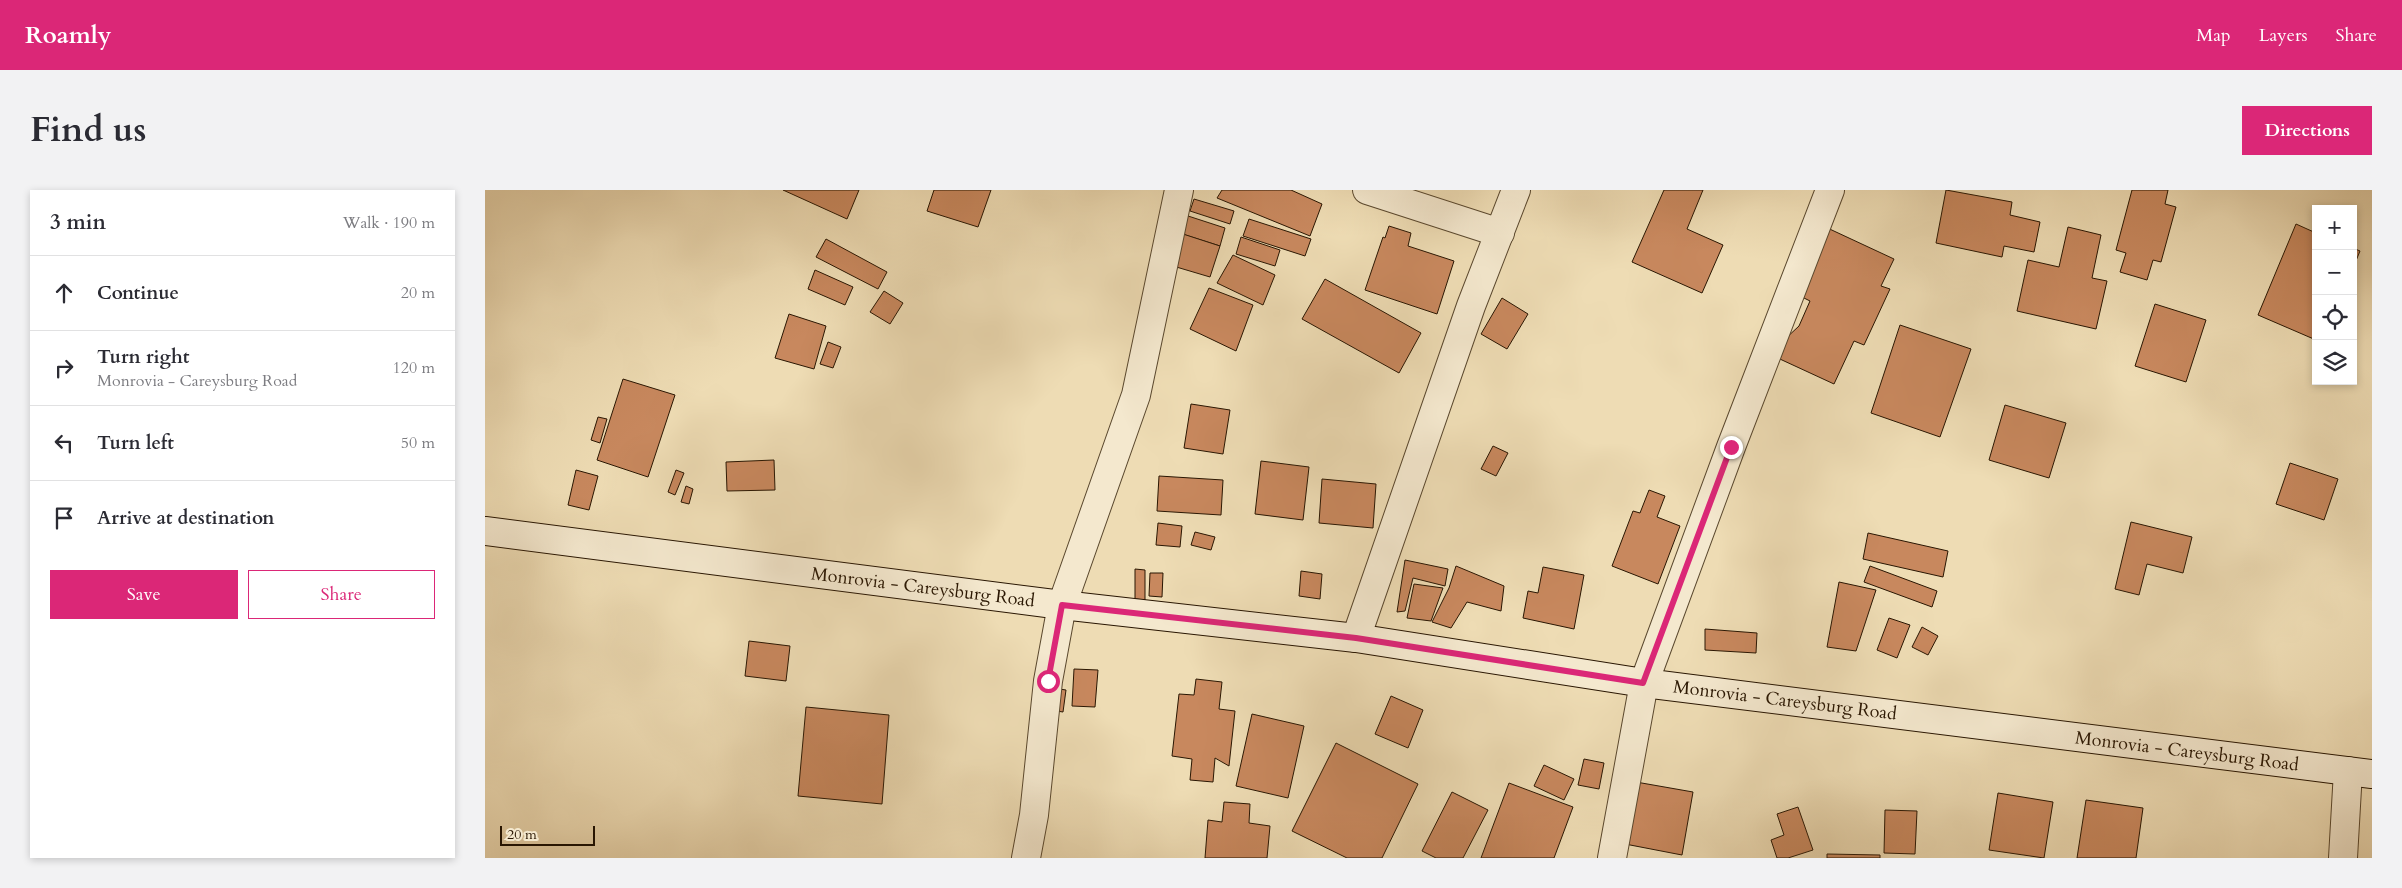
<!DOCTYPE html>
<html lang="en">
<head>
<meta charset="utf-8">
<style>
  :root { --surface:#fff; --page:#f2f2f3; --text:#2b2b33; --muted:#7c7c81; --line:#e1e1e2; --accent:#db2777 }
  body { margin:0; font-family:Cardo,serif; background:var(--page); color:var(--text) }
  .controls { position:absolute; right:15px; top:15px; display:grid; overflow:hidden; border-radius:0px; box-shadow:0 2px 8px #0003 }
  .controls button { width:45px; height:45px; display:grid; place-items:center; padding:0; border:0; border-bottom:1px solid var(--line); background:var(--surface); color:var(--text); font:25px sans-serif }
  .scale { position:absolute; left:15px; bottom:12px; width:95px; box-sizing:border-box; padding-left:5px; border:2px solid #291602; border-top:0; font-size:14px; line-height:18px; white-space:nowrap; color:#291602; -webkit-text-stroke:4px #f4e8ce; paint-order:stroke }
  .stop { position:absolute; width:15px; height:15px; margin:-11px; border:4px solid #db2777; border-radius:50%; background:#fff }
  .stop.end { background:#db2777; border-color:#fff; box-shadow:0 1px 5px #0008 }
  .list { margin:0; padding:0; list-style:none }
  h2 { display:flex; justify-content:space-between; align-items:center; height:65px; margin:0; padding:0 20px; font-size:21px }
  h2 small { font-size:16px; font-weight:400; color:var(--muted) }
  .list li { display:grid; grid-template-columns:32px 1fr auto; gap:15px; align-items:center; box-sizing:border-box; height:75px; padding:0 20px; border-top:1px solid var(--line) }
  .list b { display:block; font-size:19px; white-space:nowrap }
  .list p { margin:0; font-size:16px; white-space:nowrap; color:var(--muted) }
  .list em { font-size:16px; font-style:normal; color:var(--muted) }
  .actions { display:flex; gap:10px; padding:15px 20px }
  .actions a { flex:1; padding:11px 0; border:1px solid var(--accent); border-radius:0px; text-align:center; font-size:18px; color:var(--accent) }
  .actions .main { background:var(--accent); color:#fff }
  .icon { flex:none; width:28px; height:28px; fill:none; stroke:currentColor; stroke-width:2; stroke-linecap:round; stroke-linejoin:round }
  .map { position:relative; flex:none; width:1887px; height:668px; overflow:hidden; border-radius:0px }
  header { display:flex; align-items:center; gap:30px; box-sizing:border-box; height:70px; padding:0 25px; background:var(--accent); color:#fff }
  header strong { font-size:24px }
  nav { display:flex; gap:28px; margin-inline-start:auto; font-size:18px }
  .intro { display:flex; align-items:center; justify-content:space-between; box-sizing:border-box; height:120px; padding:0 30px }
  h1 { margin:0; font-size:35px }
  .button { padding:12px 22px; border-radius:0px; background:var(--accent); color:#fff; font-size:18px; font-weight:700 }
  main { display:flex; gap:30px; padding:0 30px }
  aside { flex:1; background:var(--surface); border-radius:0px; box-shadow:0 2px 8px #0003 }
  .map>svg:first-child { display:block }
</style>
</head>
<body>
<header>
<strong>Roamly</strong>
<nav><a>Map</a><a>Layers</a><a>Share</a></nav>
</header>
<div class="intro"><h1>Find us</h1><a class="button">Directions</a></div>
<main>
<aside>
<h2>3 min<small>Walk · 190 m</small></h2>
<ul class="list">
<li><svg class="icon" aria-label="ahead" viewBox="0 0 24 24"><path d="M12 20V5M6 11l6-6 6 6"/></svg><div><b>Continue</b></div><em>20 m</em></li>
<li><svg class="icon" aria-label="right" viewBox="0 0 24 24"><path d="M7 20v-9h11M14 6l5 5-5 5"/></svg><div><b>Turn right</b><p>Monrovia - Careysburg Road</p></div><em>120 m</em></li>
<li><svg class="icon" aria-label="left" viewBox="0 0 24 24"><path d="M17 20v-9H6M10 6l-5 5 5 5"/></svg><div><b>Turn left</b></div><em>50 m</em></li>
<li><svg class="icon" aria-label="arrive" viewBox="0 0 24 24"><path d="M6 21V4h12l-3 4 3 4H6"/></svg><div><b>Arrive at destination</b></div></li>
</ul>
<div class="actions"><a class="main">Save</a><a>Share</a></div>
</aside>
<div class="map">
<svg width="1887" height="668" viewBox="0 0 1887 668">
  <rect width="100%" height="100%" fill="#eedcb4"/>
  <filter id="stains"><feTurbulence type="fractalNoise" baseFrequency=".004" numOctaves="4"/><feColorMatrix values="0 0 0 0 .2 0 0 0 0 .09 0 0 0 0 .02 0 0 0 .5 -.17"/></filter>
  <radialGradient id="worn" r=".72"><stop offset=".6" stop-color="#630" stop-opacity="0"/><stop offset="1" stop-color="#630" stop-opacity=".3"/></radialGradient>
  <g fill="#c8885e" stroke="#291602">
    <polygon points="298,0 374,0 362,29"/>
    <polygon points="449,0 506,0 493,37 442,21"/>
    <polygon points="737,0 806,0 837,14 825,46 732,8"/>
    <polygon points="1179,0 1218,0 1202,39 1238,55 1217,103 1147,72"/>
    <polygon points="1461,0 1527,12 1525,25 1555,32 1549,62 1519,56 1517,67 1451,53"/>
    <polygon points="1647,0 1683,0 1680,14 1691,17 1676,72 1668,70 1662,90 1635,82 1641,63 1631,60"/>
    <polygon points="709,9 749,21 745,34 705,21"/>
    <polygon points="700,25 740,38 735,56 694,43"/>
    <polygon points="764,29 826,49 820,66 758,46"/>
    <polygon points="1811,34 1831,43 1831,150 1773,125"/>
    <polygon points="1336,35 1409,69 1396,96 1405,99 1379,155 1369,151 1349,194 1284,164 1314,136 1325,111 1313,105"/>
    <polygon points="904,36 926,43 923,56 969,71 952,124 880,100 898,47 900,48"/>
    <polygon points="1583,37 1616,45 1607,88 1622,91 1611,139 1532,121 1543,70 1574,77"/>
    <polygon points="698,44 735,56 725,87 688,76"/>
    <polygon points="756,47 795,60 790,76 751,64"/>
    <polygon points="341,49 402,82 393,99 331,67"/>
    <polygon points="1868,58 1875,61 1868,78"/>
    <polygon points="748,65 790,85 778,115 732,93"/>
    <polygon points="330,80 368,97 360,115 323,99"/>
    <polygon points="840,89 936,143 914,183 817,129"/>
    <polygon points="724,98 768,115 751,161 705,139"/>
    <polygon points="399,101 418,113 405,134 385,122"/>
    <polygon points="1017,108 1043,124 1022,159 996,144"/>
    <polygon points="1670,114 1721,130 1701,192 1650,176"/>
    <polygon points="304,124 341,136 329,179 290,168"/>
    <polygon points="1415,135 1486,159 1455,247 1386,223"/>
    <polygon points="343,152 356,157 348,178 335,174"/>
    <polygon points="138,189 190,205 163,287 112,270"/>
    <polygon points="706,214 745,220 738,264 699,258"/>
    <polygon points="1520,215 1581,233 1564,288 1504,270"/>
    <polygon points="113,227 122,229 115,253 106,250"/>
    <polygon points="1008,256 1023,263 1011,286 996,279"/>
    <polygon points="289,270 290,300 242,301 241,272"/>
    <polygon points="776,271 824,277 818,330 770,324"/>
    <polygon points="1805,273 1853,289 1839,330 1791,314"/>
    <polygon points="91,280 113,286 104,320 83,315"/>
    <polygon points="191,280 199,283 190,305 183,302"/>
    <polygon points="674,286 738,290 736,325 672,321"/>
    <polygon points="837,289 891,294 888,338 834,333"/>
    <polygon points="201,296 208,299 204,314 196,312"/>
    <polygon points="1164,300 1180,306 1172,327 1195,336 1173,394 1127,376 1148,321 1155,323"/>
    <polygon points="1646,332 1707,347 1698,383 1662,374 1654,405 1630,399"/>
    <polygon points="673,333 697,336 695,357 671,355"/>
    <polygon points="710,342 730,347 726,360 706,355"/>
    <polygon points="1383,343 1463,361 1458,387 1378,369"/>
    <polygon points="920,370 963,379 960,396 928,388 920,421 912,422"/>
    <polygon points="971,376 1019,396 1016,421 982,412 966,438 947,432 964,398"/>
    <polygon points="1385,376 1452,401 1447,417 1379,392"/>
    <polygon points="1058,377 1099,385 1089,439 1038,428 1043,401 1053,403"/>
    <polygon points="650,379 660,380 660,410 650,409"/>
    <polygon points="816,381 837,384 835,409 814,406"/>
    <polygon points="665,383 678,383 677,407 664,406"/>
    <polygon points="1354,392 1391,400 1371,461 1342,457"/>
    <polygon points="929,394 958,398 946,431 922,428"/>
    <polygon points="1404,428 1425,435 1412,468 1392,460"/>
    <polygon points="1437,437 1453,446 1443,465 1427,457"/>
    <polygon points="1220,439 1272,443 1271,463 1220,460"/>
    <polygon points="264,451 305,456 301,491 260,486"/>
    <polygon points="589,479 613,480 610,517 587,516"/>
    <polygon points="711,489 737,492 734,519 750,521 744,576 730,568 728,592 705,590 707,569 687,566 694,504 709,505"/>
    <polygon points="568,498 581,500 578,522 565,520"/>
    <polygon points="906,506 938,520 923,558 890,544"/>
    <polygon points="321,517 404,525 397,614 313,606"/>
    <polygon points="767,524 819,536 803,608 751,596"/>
    <polygon points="851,553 933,594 897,668 862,668 807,641"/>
    <polygon points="1099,569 1119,573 1114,599 1093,595"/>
    <polygon points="1059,575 1089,589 1079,610 1049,596"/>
    <polygon points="1151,592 1208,602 1197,665 1140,654"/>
    <polygon points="1024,593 1088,617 1069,668 996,668"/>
    <polygon points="967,602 1003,620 978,668 951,668 937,661"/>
    <polygon points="1513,603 1568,612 1559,668 1504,660"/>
    <polygon points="1601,610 1658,618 1651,668 1592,668"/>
    <polygon points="739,612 765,614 764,633 785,636 782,668 720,668 723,630 737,632"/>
    <polygon points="1313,617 1328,660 1303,668 1292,668 1286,650 1299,645 1292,624"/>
    <polygon points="1400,620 1432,621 1430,664 1399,663"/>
    <polygon points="1342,664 1395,665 1395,668 1342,668"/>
  </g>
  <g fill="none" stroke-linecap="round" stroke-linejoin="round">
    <g stroke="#5a482e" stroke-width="30">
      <g id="street">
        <polyline points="882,0 1015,43"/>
        <polyline points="871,448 986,116 1031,0"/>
        <polyline points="541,668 549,625 563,491 577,415 651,205 694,0"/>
        <polyline points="1127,668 1159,493 1246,257 1345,0"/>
        <polyline points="1858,668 1863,581"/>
      </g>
    </g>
    <g stroke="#291602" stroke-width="30">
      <polyline id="secondary" points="0,341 577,415 871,448 1159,493 1887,584"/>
    </g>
    <use href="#street" stroke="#f4e8ce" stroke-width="28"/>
    <use href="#secondary" stroke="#f4e8ce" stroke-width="28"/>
  </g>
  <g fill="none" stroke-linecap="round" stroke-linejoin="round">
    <polyline stroke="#db2777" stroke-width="6" points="563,491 577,415 871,448 1158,493 1246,257"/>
  </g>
  <g text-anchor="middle" stroke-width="4" stroke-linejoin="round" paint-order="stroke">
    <g font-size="18" fill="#291602" stroke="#f4e8ce">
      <text transform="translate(438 397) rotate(7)" y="6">Monrovia - Careysburg Road</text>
      <text transform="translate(1300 510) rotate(7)" y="6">Monrovia - Careysburg Road</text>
      <text transform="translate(1702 561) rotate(7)" y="6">Monrovia - Careysburg Road</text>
    </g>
  </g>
  <rect width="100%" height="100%" filter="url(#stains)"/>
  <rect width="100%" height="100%" fill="url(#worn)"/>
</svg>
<div class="controls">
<button>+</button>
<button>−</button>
<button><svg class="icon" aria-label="locate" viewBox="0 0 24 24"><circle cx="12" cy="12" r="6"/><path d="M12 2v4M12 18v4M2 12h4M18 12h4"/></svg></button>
<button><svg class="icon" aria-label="layers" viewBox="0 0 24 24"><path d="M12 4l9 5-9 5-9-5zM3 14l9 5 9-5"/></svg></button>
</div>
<div class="scale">20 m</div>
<div class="stop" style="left:563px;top:491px"></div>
<div class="stop end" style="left:1246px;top:257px"></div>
</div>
</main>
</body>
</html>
